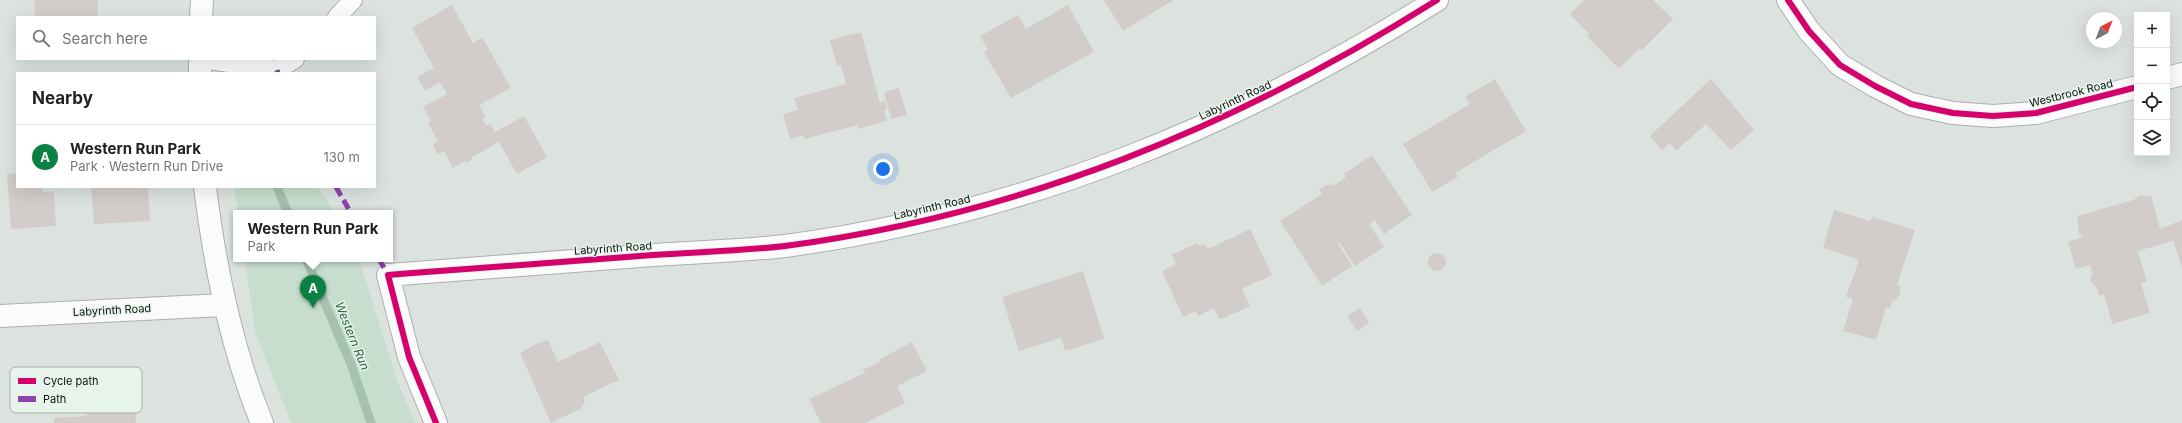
<!DOCTYPE html>
<html lang="en">
<head>
<meta charset="utf-8">
<style>
  :root { --surface:#fff; --page:#f2f2f2; --text:#222; --muted:#767676; --line:#e0e0e0; --accent:#0b8043 }
  body { margin:0; font-family:Inter,sans-serif; background:var(--page); color:var(--text) }
  .controls { position:absolute; right:12px; top:12px; display:grid; overflow:hidden; border-radius:0px; box-shadow:0 4px 16px #0002 }
  .controls button { width:36px; height:36px; display:grid; place-items:center; padding:0; border:0; border-bottom:1px solid var(--line); background:var(--surface); color:var(--text); font:20px sans-serif }
  .compass { position:absolute; left:2086px; top:12px; width:36px; height:36px; border-radius:50%; background:var(--surface); box-shadow:0 4px 16px #0002; rotate:42deg }
  .you { position:absolute; left:883px; top:169px; width:14px; height:14px; margin:-10px; border:3px solid #fff; border-radius:50%; background:#1a73e8; box-shadow:0 0 0 6px #1a73e833 }
  .badge { display:grid; place-items:center; width:26px; height:26px; border-radius:50%; background:var(--accent); color:#fff; font-size:13px; font-weight:700 }
  .pin { position:absolute; translate:-50% -33px; filter:drop-shadow(0 1px 2px #0008) }
  .pin::after { content:''; position:absolute; top:21px; width:14px; height:12px; background:inherit; clip-path:polygon(0 0,100% 0,50% 100%) }
  .popup { position:absolute; left:233px; top:210px; width:160px; height:52px; box-sizing:border-box; display:grid; place-content:center; border-radius:0px; background:var(--surface); filter:drop-shadow(0 1px 3px #0005); font-size:13px; white-space:nowrap; color:var(--muted) }
  .popup b { font-size:15px; color:var(--text) }
  .popup::after { content:''; position:absolute; left:50%; top:100%; margin-left:-8px; border:8px solid transparent; border-top-color:var(--surface) }
  .list { margin:0; padding:0; list-style:none }
  h2 { display:flex; justify-content:space-between; align-items:center; height:52px; margin:0; padding:0 16px; font-size:17px }
  h2 small { font-size:13px; font-weight:400; color:var(--muted) }
  .list li { display:grid; grid-template-columns:26px 1fr auto; gap:12px; align-items:center; box-sizing:border-box; height:64px; padding:0 16px; border-top:1px solid var(--line) }
  .list b { display:block; font-size:15px; white-space:nowrap }
  .list p { margin:0; font-size:13px; white-space:nowrap; color:var(--muted) }
  .list em { font-size:13px; font-style:normal; color:var(--muted) }
  .icon { flex:none; width:22px; height:22px; fill:none; stroke:currentColor; stroke-width:2; stroke-linecap:round; stroke-linejoin:round }
  .map { position:relative; flex:none; width:2182px; height:423px; overflow:hidden }
  .search { position:absolute; background:var(--surface); box-shadow:0 4px 16px #0002; left:16px; top:16px; width:360px; height:44px; display:flex; align-items:center; gap:10px; box-sizing:border-box; padding:0 14px; border-radius:0px; color:var(--muted); font-size:15px }
  .panel { position:absolute; background:var(--surface); box-shadow:0 4px 16px #0002; left:16px; top:72px; width:360px; height:116px; border-radius:0px }
  .map>svg:first-child { display:block }
</style>
</head>
<body>
<div class="map">
<svg width="2182" height="423" viewBox="0 0 2182 423">
  <rect width="100%" height="100%" fill="#dce3df"/>
  <g fill="#c7decf">
    <polygon points="234,187 318,187 334,213 238,213"/>
    <polygon points="245,259 359,259 397,380 415,423 291,423 255,332"/>
  </g>
  <g fill="none" stroke-linecap="round" stroke-linejoin="round">
    <g stroke="#a5c1af" stroke-width="9">
      <polyline points="277,187 288,213"/>
      <polyline points="306,259 351,364 371,423"/>
    </g>
  </g>
  <g fill="#d2cdca">
    <polygon points="34,0 98,0 98,17 35,17"/>
    <polygon points="1104,0 1173,0 1123,31"/>
    <polygon points="1584,0 1653,0 1673,19 1642,50 1640,48 1619,69 1587,36 1589,34 1570,14"/>
    <polygon points="452,5 473,43 482,37 511,88 479,105 486,117 482,119 486,126 490,123 495,132 524,116 547,157 517,174 499,142 471,158 472,160 466,163 465,161 453,168 444,151 438,155 433,144 438,141 428,123 431,122 423,107 447,94 440,82 425,91 417,77 434,68 412,28"/>
    <polygon points="1068,5 1094,52 1011,98 984,52 988,50 980,36 1018,15 1026,29"/>
    <polygon points="861,32 880,103 885,101 887,110 884,110 887,121 858,129 857,125 805,139 804,135 790,139 783,114 798,110 794,98 846,84 841,65 837,66 830,40"/>
    <polygon points="1495,79 1526,131 1455,173 1458,177 1432,192 1403,144 1470,104 1465,97"/>
    <polygon points="1711,79 1754,130 1731,150 1706,124 1676,151 1670,143 1662,150 1650,136"/>
    <polygon points="899,88 907,115 891,119 884,92"/>
    <polygon points="1372,155 1412,215 1384,234 1375,220 1369,224 1384,247 1355,266 1340,243 1338,244 1352,266 1322,286 1280,221 1322,194 1319,190 1330,183 1333,186 1346,177 1344,174"/>
    <polygon points="17,173 17,187 42,187 42,192 54,191 56,226 11,229 7,174"/>
    <polygon points="91,187 148,187 150,221 94,224"/>
    <polygon points="2141,195 2145,196 2151,195 2160,229 2182,220 2182,267 2173,241 2138,251 2147,282 2141,283 2150,313 2112,324 2104,294 2099,296 2097,287 2093,285 2090,278 2093,274 2090,265 2076,269 2068,242 2083,237 2079,234 2077,216 2133,200"/>
    <polygon points="1834,210 1870,221 1872,217 1915,230 1897,285 1900,286 1900,294 1895,301 1892,300 1890,308 1886,307 1876,340 1843,331 1853,299 1846,297 1859,260 1823,248"/>
    <polygon points="1250,229 1272,275 1242,289 1250,306 1222,319 1219,318 1214,308 1198,316 1196,311 1183,317 1162,271 1176,264 1172,255 1197,243 1199,246 1205,244 1208,249"/>
    <circle cx="1437" cy="262" r="9"/>
    <polygon points="1083,271 1104,339 1065,351 1061,338 1019,351 1002,297"/>
    <polygon points="1360,308 1369,323 1357,331 1347,316"/>
    <polygon points="548,340 558,362 600,342 619,380 583,397 585,404 581,406 582,408 551,423 520,353 536,344"/>
    <polygon points="912,342 927,371 897,386 905,403 865,423 821,423 809,399 865,373 863,370 881,361 880,359"/>
    <polygon points="118,402 118,408 135,406 136,423 54,423 54,418 87,416 87,404"/>
  </g>
  <g fill="none" stroke-linecap="round" stroke-linejoin="round">
    <g stroke="#abb0ad" stroke-width="20">
      <g id="lane">
        <polyline points="337,17 353,0"/>
        <polyline points="202,59 277,70 295,59"/>
      </g>
    </g>
    <g stroke="#abb0ad" stroke-width="24">
      <g id="street">
        <polyline points="1788,0 1809,31 1840,65 1875,86 1911,104 1953,113 1993,116 2036,113 2137,87"/>
        <polyline points="2167,78 2182,74"/>
        <polyline points="0,316 224,305"/>
        <path d="M 436,423 L 409,357 L 388,275 C 476,268 564,262 653,255 C 697,252 742,251 785,246 C 1023,214 1235,127 1437,0"/>
      </g>
    </g>
    <g stroke="#abb0ad" stroke-width="24">
      <g id="secondary">
        <polyline points="201,17 202,0"/>
        <polyline points="200,59 200,73"/>
        <path d="M 205,187 C 215,268 231,348 262,423"/>
      </g>
    </g>
    <use href="#lane" stroke="#fafbfa" stroke-width="18"/>
    <use href="#street" stroke="#fafbfa" stroke-width="22"/>
    <use href="#secondary" stroke="#fafbfa" stroke-width="22"/>
    <g stroke="#8e44ad" stroke-width="5" stroke-dasharray="10 5" stroke-linecap="butt">
      <polyline points="277,70 278,73"/>
      <polyline points="336,187 351,213"/>
      <polyline points="379,259 388,275"/>
    </g>
    <g stroke="#e7f4eb" stroke-width="8">
      <g id="cycleway">
        <polyline points="1788,0 1809,31 1840,65 1875,86 1911,104 1953,113 1993,116 2036,113 2137,87"/>
        <path d="M 436,423 L 409,357 L 388,275 C 476,268 564,262 653,255 C 697,252 742,251 785,246 C 1023,214 1235,127 1437,0"/>
      </g>
    </g>
    <use href="#cycleway" stroke="#d6006c" stroke-width="6"/>
  </g>
  <g text-anchor="middle" stroke-width="3" stroke-linejoin="round" paint-order="stroke">
    <g font-size="11" fill="#0e1310" stroke="#e7f4eb">
      <text transform="translate(2071 93) rotate(-14)" y="4">Westbrook Road</text>
      <text transform="translate(1235 100) rotate(-25)" y="4">Labyrinth Road</text>
      <text transform="translate(932 207) rotate(-13)" y="4">Labyrinth Road</text>
      <text transform="translate(613 248) rotate(-4)" y="4">Labyrinth Road</text>
      <text transform="translate(112 310) rotate(-3)" y="4">Labyrinth Road</text>
    </g>
    <g font-size="12" font-style="italic" fill="#2a6444" stroke="#e7f4eb">
      <text transform="translate(352 336) rotate(68)" y="4">Western Run</text>
    </g>
  </g>
  <rect x="10" y="367" width="132" height="46" rx="6" fill="#e7f4eb" stroke="#a6b0a9" stroke-width="1"/>
  <rect x="18" y="378" width="18" height="6" fill="#d6006c"/>
  <rect x="18" y="396" width="18" height="6" fill="#8e44ad"/>
  <g font-size="11" fill="#0e1310">
    <text x="43" y="385">Cycle path</text>
    <text x="43" y="403">Path</text>
  </g>
</svg>
<div class="controls">
<button>+</button>
<button>−</button>
<button><svg class="icon" aria-label="locate" viewBox="0 0 24 24"><circle cx="12" cy="12" r="6"/><path d="M12 2v4M12 18v4M2 12h4M18 12h4"/></svg></button>
<button><svg class="icon" aria-label="layers" viewBox="0 0 24 24"><path d="M12 4l9 5-9 5-9-5zM3 14l9 5 9-5"/></svg></button>
</div>
<svg class="compass" viewBox="-18 -18 36 36"><path d="M0-13l5 13h-10z" fill="#e53935"/><path d="M0 13l5-13h-10z" fill="#767676"/></svg>
<div class="you"></div>
<div class="pin badge" style="left:313px;top:308px">A</div>
<div class="popup"><b>Western Run Park</b>Park</div>
<div class="search"><svg class="icon" aria-label="search" viewBox="0 0 24 24"><circle cx="10" cy="10" r="6"/><path d="M15 15l6 6"/></svg>Search here</div>
<section class="panel">
<h2>Nearby<small></small></h2>
<ul class="list">
<li><span class="badge">A</span><div><b>Western Run Park</b><p>Park · Western Run Drive</p></div><em>130 m</em></li>
</ul>
</section>
</div>
</body>
</html>
